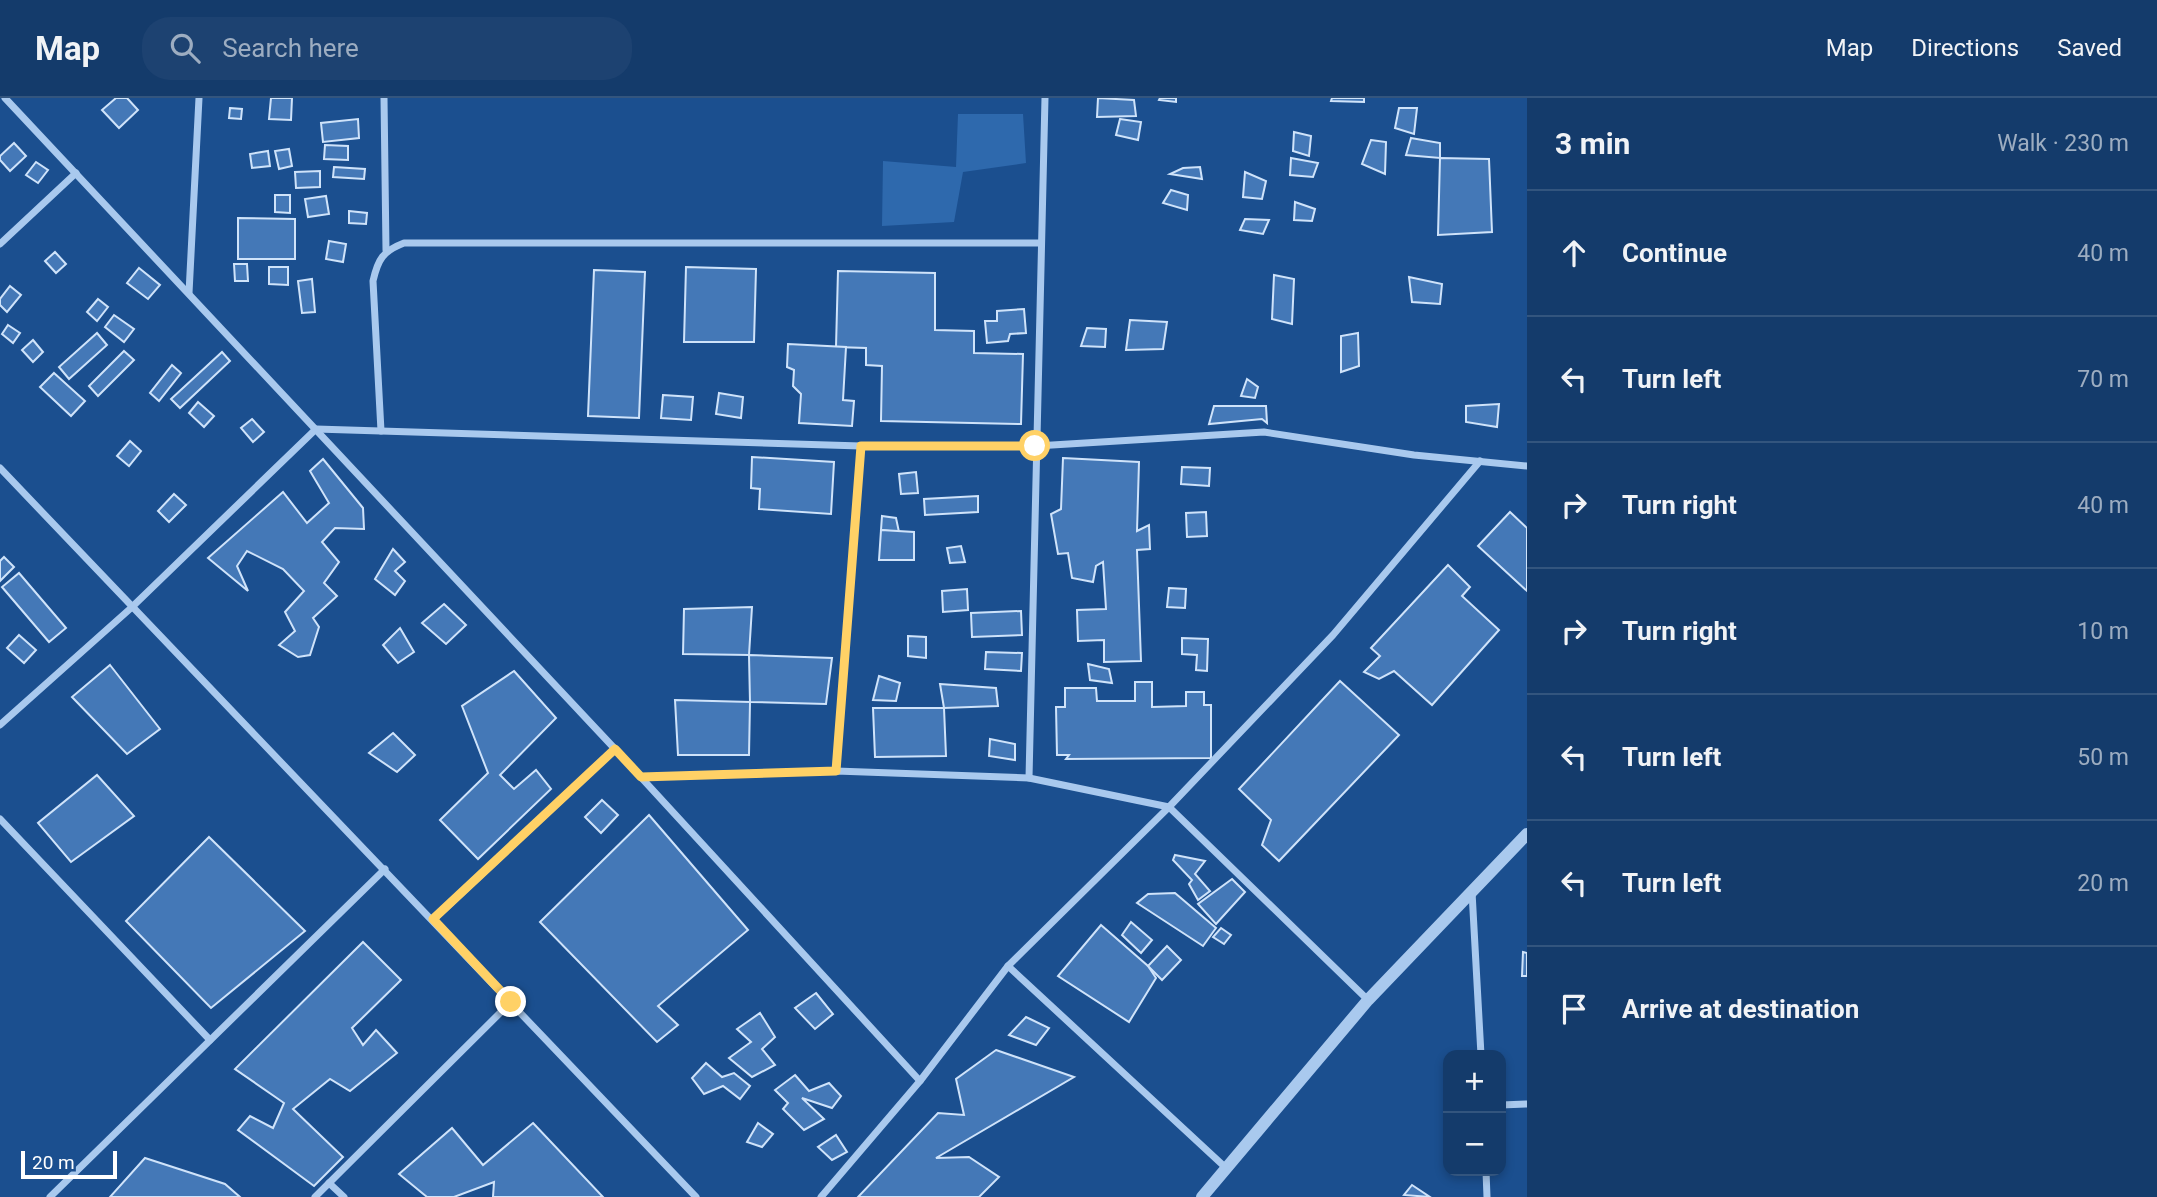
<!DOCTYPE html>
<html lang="en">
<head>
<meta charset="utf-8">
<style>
  :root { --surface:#143b6b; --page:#1d4271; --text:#f1f3f6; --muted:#9dadc1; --line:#33557e }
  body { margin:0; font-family:Roboto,sans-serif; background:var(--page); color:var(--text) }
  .controls { position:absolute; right:21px; bottom:21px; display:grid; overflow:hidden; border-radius:14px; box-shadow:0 4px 10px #0003 }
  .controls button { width:63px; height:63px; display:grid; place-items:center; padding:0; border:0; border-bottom:2px solid var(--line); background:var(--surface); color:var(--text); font:35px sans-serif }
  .scale { position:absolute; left:21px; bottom:18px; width:96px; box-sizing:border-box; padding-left:7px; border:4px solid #fff; border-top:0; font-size:19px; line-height:24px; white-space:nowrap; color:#fff; -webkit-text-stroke:5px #1b4f8f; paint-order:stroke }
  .stop { position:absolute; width:21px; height:21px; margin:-16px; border:5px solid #ffd166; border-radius:50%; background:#fff }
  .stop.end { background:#ffd166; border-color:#fff; box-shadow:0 2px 7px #0008 }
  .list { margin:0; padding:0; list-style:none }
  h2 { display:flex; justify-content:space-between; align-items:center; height:91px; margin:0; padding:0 28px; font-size:30px }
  h2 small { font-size:23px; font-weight:400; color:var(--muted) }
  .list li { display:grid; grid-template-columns:46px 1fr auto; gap:21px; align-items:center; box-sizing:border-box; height:126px; padding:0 28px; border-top:2px solid var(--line) }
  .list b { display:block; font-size:26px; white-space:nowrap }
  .list em { font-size:23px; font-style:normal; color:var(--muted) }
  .icon { flex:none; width:38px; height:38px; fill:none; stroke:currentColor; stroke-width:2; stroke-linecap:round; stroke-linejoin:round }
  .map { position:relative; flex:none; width:1527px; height:1099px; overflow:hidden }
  header { display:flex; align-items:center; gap:42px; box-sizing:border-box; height:98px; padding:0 35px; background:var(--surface); border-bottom:2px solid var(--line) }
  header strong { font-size:33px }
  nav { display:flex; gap:38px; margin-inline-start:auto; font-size:24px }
  .search { width:490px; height:63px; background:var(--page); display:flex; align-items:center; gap:18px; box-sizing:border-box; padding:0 24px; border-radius:28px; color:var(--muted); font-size:26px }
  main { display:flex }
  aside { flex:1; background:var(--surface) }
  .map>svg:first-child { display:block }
</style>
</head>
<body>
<header>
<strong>Map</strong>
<div class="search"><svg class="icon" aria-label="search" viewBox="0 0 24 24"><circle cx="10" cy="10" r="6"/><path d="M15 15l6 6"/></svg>Search here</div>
<nav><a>Map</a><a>Directions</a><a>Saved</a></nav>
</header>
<main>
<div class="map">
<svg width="1527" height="1099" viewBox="0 0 1527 1099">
  <rect width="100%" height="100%" fill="#1b4f8f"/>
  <polygon fill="#2e69ad" points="958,16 1023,16 1026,65 963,74 954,124 882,128 883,63 956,69"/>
  <g fill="#4478b7" stroke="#cfe3fa" stroke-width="2">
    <polygon points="116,0 127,0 138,12 119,30 102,12"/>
    <polygon points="271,0 292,0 291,22 269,21"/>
    <polygon points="1098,0 1134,2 1136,18 1097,19"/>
    <polygon points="1160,0 1176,0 1176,4 1159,2"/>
    <polygon points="1332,0 1364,0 1364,4 1331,3"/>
    <polygon points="230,10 242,11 241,21 229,20"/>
    <polygon points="1399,10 1417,10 1414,36 1395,30"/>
    <polygon points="358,21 359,40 323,44 321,25"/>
    <polygon points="1120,21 1141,24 1138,42 1116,37"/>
    <polygon points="1294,34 1311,38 1309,58 1293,53"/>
    <polygon points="1411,40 1440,45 1440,60 1406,57"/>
    <polygon points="1371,42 1386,44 1385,76 1362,66"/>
    <polygon points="14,45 26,58 10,73 0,62 0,58"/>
    <polygon points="325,47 348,48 348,62 324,61"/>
    <polygon points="289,51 292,68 279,71 275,53"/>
    <polygon points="268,53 270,68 252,70 250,56"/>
    <polygon points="1291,60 1318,65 1313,79 1290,77"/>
    <polygon points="1440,60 1489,61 1492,134 1438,137"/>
    <polygon points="36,64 48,72 38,85 26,77"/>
    <polygon points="334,69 365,71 364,81 333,79"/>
    <polygon points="1200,69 1202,81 1170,76 1183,70"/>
    <polygon points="320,73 320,89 296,90 295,74"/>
    <polygon points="1245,74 1266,83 1262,101 1243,99"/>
    <polygon points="1171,92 1188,97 1187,112 1163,105"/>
    <polygon points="275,97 290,97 290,115 275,114"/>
    <polygon points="326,98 329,116 308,119 305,101"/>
    <polygon points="1295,104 1315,111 1312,123 1294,122"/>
    <polygon points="349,113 367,115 366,126 349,125"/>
    <polygon points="238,120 295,121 295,161 238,161"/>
    <polygon points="1245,121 1269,122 1263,136 1240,132"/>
    <polygon points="329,143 346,146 343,164 326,161"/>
    <polygon points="55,154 66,166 56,175 45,163"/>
    <polygon points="234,166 247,166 248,183 235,183"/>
    <polygon points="269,169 288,169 288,187 269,186"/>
    <polygon points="686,169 756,171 754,244 684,244"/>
    <polygon points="139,170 160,187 148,201 127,185"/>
    <polygon points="594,172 645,174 639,320 588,318"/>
    <polygon points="838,173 935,175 935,232 974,233 974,255 1023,256 1021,326 881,323 882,268 866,267 866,250 836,249"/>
    <polygon points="1274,177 1294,181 1292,226 1272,221"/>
    <polygon points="1409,179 1442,186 1440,206 1412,204"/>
    <polygon points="312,181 315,214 302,215 298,183"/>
    <polygon points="10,188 21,197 7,214 0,207 0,201"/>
    <polygon points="98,201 108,209 97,223 87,214"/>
    <polygon points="1024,211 1026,235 1010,236 1008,243 987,245 985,223 997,223 997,213"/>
    <polygon points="114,217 134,231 124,244 105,229"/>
    <polygon points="1130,222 1167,224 1163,251 1126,252"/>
    <polygon points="8,227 20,235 13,245 2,236"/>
    <polygon points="1087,230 1106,231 1105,249 1081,248"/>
    <polygon points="97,235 107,247 69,281 59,269"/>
    <polygon points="1358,235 1359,268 1341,274 1341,238"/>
    <polygon points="33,242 43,254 33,264 22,252"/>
    <polygon points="788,246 846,249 843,302 854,303 852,328 799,325 801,296 793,288 794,272 787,269"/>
    <polygon points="124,253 134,262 98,298 89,288"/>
    <polygon points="222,254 230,263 180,310 171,301"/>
    <polygon points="172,267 181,275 159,303 150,295"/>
    <polygon points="54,275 85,303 71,318 40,289"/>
    <polygon points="1247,281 1258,289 1255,300 1241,298"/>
    <polygon points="719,295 743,299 741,320 716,316"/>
    <polygon points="663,297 693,299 691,322 661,320"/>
    <polygon points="198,304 214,318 204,329 189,315"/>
    <polygon points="1499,306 1497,329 1466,324 1466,308"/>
    <polygon points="1214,308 1266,308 1267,325 1262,321 1209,326"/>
    <polygon points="252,321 264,334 253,344 241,330"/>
    <polygon points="130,343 141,353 129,368 117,358"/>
    <polygon points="752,359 834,364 831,416 759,411 760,391 751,390"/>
    <polygon points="1063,360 1139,364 1137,433 1149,427 1150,451 1137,452 1141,563 1104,564 1104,542 1078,543 1077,512 1106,511 1103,464 1096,468 1093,484 1072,480 1068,455 1058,456 1051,416 1061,411"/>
    <polygon points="323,361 363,410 364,431 335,430 322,444 339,464 324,485 337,498 313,520 319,529 310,557 298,559 279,547 295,533 285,514 304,493 283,471 247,453 237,468 248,493 208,460 283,394 307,425 329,405 310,373"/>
    <polygon points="1182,369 1210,370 1209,388 1181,386"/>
    <polygon points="916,374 918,395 901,396 899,376"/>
    <polygon points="174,396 186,407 169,424 158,413"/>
    <polygon points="978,398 978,414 925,417 924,401"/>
    <polygon points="1206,414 1207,438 1187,439 1186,415"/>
    <polygon points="1510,414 1527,430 1527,493 1478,448"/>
    <polygon points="882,418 896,420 899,434 881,432"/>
    <polygon points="881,432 914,434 914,462 879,462"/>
    <polygon points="961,448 965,464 950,465 947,450"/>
    <polygon points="393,451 405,464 395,473 405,483 395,497 375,481"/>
    <polygon points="4,459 14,469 0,483 0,463"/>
    <polygon points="1448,467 1470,489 1462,498 1499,532 1432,607 1394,573 1379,581 1364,574 1380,558 1371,550"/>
    <polygon points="19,475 66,530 49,544 2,489"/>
    <polygon points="1169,490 1186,491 1185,510 1167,509"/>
    <polygon points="967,491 968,512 943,514 942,493"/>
    <polygon points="444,506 466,527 446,546 422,525"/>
    <polygon points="752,509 749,557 683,556 684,511"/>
    <polygon points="1021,513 1022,537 972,539 971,515"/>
    <polygon points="400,530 414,554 398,565 383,547"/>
    <polygon points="19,537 36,552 24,565 7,550"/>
    <polygon points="908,538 926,539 926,560 908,558"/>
    <polygon points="1182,540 1208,541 1207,573 1196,572 1197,557 1182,556"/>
    <polygon points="986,554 1022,555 1021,573 985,571"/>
    <polygon points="749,557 832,560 826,606 750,604"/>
    <polygon points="1088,566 1109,571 1112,585 1090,582"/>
    <polygon points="110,567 160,631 127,656 72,599"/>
    <polygon points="514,573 556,620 500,677 514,691 536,672 551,691 478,761 440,722 488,675 462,608"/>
    <polygon points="879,578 900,585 896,603 873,602"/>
    <polygon points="1340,583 1399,637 1279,763 1262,747 1271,722 1239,691"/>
    <polygon points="1135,584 1152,584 1152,609 1186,608 1186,594 1204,594 1204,607 1211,607 1211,660 1066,661 1069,657 1057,657 1056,609 1065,609 1065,590 1096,590 1097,603 1135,603"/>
    <polygon points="940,586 996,590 998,608 944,610"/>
    <polygon points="675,602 750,604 749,657 678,657"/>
    <polygon points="873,610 944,610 946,658 875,659"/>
    <polygon points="393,635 415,657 397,674 369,655"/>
    <polygon points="990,641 1015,646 1015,662 989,658"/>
    <polygon points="97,677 134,718 71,764 38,725"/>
    <polygon points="602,702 618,717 601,735 585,719"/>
    <polygon points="649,717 748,832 658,908 678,927 657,944 540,824"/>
    <polygon points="209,739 305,833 211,910 126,823"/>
    <polygon points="1175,757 1205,763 1195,776 1210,793 1198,802 1189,786 1192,782 1173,762"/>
    <polygon points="1232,781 1245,794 1216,826 1198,806"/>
    <polygon points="1175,795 1216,830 1203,848 1137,805 1148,796"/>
    <polygon points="1131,824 1152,842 1141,855 1122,837"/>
    <polygon points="1101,827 1148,868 1156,880 1129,924 1058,878"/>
    <polygon points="1221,830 1231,837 1224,846 1213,839"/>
    <polygon points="363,844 401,882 352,930 363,947 376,932 397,955 350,993 330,981 293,1011 343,1059 314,1088 238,1032 250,1018 273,1030 284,1005 235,971"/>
    <polygon points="1167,848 1181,862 1162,882 1148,868"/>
    <polygon points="1523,854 1527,855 1527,878 1522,878"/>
    <polygon points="816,895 833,916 815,931 795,910"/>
    <polygon points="760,915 775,939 762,951 775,967 752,979 729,960 751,944 737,931"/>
    <polygon points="1026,919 1049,930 1036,947 1009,937"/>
    <polygon points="996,952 1074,979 936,1060 969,1059 999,1079 979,1099 858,1099 938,1015 964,1017 956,981"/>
    <polygon points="706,965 722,979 734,975 750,988 740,1001 723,988 704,996 692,980"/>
    <polygon points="795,977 809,993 829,985 841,998 832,1010 802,1000 824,1021 804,1032 783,1011 788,1005 775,992"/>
    <polygon points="533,1025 603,1099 493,1099 494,1084 454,1099 427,1099 399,1076 452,1030 483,1067"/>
    <polygon points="758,1025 773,1036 762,1049 747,1044"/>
    <polygon points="836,1037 847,1054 832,1062 818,1049"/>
    <polygon points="145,1060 225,1086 240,1099 110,1099"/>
    <polygon points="1412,1087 1430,1099 1404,1097"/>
  </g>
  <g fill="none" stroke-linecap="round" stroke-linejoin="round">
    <g stroke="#a9c9ee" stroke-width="7">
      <polyline points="5,0 615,651 920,983"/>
      <polyline points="384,0 386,152"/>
      <polyline points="0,146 76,75"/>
      <polyline points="189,195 199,0"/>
      <path d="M 381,333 L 373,183 C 378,161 383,153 404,145 L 1041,145"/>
      <polyline points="0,370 696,1099"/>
      <polyline points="0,627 131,510 316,331 861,348 1036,348 1264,334 1414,357 1527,368"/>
      <polyline points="836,673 861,348"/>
      <polyline points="641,679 836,673 1029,680 1169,709 1368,902"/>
      <polyline points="1029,680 1045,0"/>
      <polyline points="0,721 210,942"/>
      <polyline points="1472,794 1481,957"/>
      <polyline points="434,821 615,651"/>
      <polyline points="1008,868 1226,1070"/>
      <polyline points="1501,1007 1527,1006"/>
      <polyline points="1486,1073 1487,1099"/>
      <polyline points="329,1085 344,1099"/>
      <polyline points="50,1099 385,771"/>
      <polyline points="315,1099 511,904"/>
      <polyline points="821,1099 920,983 1008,868 1169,709 1333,537 1480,363"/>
    </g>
    <polyline stroke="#a9c9ee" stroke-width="12" points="1202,1099 1368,902 1527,736"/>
  </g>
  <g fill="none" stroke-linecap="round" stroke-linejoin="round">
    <polyline stroke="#ffd166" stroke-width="9" points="511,904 433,821 615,651 641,679 836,673 861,348 1035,348"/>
  </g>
</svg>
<div class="controls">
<button>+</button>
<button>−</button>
</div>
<div class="scale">20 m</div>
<div class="stop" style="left:1035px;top:348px"></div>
<div class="stop end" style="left:511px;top:904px"></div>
</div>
<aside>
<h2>3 min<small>Walk · 230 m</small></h2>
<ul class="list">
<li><svg class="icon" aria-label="ahead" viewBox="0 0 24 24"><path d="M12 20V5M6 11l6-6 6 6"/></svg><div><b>Continue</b></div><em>40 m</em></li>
<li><svg class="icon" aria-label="left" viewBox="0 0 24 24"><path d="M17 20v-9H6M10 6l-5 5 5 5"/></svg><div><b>Turn left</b></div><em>70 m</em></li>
<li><svg class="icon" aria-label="right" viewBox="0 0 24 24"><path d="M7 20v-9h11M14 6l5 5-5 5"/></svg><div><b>Turn right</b></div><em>40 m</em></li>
<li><svg class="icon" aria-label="right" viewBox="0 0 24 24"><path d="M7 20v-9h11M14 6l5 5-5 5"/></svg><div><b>Turn right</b></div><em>10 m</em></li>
<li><svg class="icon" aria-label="left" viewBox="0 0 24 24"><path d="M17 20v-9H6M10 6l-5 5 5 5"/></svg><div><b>Turn left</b></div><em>50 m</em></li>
<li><svg class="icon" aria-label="left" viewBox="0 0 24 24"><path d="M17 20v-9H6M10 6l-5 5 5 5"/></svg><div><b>Turn left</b></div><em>20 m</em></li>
<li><svg class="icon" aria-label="arrive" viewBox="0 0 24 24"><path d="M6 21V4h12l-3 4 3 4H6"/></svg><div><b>Arrive at destination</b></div></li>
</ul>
</aside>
</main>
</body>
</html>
